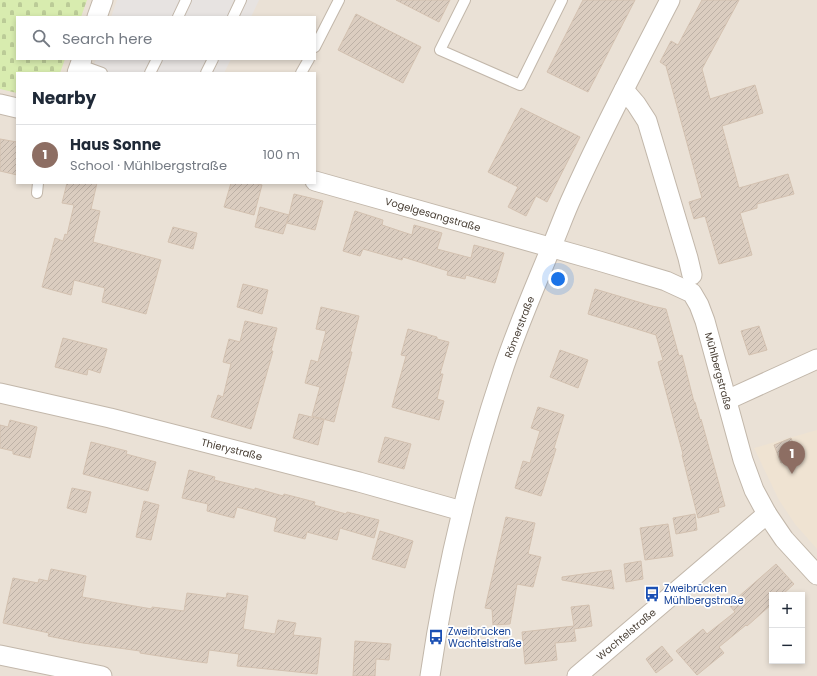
<!DOCTYPE html>
<html lang="en">
<head>
<meta charset="utf-8">
<style>
  :root { --surface:#fff; --page:#f2f2f3; --text:#1f2937; --muted:#747a83; --line:#e0e1e3; --accent:#ff1d16 }
  body { margin:0; font-family:Poppins,sans-serif; background:var(--page); color:var(--text) }
  .controls { position:absolute; right:12px; bottom:12px; display:grid; overflow:hidden; border-radius:0px; box-shadow:0 2px 6px #0003 }
  .controls button { width:36px; height:36px; display:grid; place-items:center; padding:0; border:0; border-bottom:1px solid var(--line); background:var(--surface); color:var(--text); font:20px sans-serif }
  .you { position:absolute; left:558px; top:279px; width:14px; height:14px; margin:-10px; border:3px solid #fff; border-radius:50%; background:#1a73e8; box-shadow:0 0 0 6px #1a73e833 }
  .badge { display:grid; place-items:center; width:26px; height:26px; border-radius:50%; background:var(--accent); color:#fff; font-size:13px; font-weight:700 }
  .pin { position:absolute; translate:-50% -33px; filter:drop-shadow(0 1px 2px #0008) }
  .pin::after { content:''; position:absolute; top:21px; width:14px; height:12px; background:inherit; clip-path:polygon(0 0,100% 0,50% 100%) }
  .list { margin:0; padding:0; list-style:none }
  h2 { display:flex; justify-content:space-between; align-items:center; height:52px; margin:0; padding:0 16px; font-size:17px }
  h2 small { font-size:13px; font-weight:400; color:var(--muted) }
  .list li { display:grid; grid-template-columns:26px 1fr auto; gap:12px; align-items:center; box-sizing:border-box; height:60px; padding:0 16px; border-top:1px solid var(--line) }
  .list b { display:block; font-size:15px; white-space:nowrap }
  .list p { margin:0; font-size:13px; white-space:nowrap; color:var(--muted) }
  .list em { font-size:13px; font-style:normal; color:var(--muted) }
  .icon { flex:none; width:22px; height:22px; fill:none; stroke:currentColor; stroke-width:2; stroke-linecap:round; stroke-linejoin:round }
  .map { position:relative; flex:none; width:817px; height:676px; overflow:hidden }
  .search { position:absolute; background:var(--surface); box-shadow:0 2px 6px #0003; left:16px; top:16px; width:300px; height:44px; display:flex; align-items:center; gap:10px; box-sizing:border-box; padding:0 14px; border-radius:0px; color:var(--muted); font-size:15px }
  .panel { position:absolute; background:var(--surface); box-shadow:0 2px 6px #0003; left:16px; top:72px; width:300px; height:112px; border-radius:0px }
  .map>svg:first-child { display:block }
</style>
</head>
<body>
<div class="map">
<svg width="817" height="676" viewBox="0 0 817 676">
  <defs>
    <pattern id="cemetery-stones" width="16" height="16" patternUnits="userSpaceOnUse"><rect width="16" height="16" fill="#d8ecaf"/><path d="M2 7V4a2 2 0 0 1 4 0v3zM10 15v-3a2 2 0 0 1 4 0v3z" fill="#bbcb97"/></pattern>
    <pattern id="building-hatch" width="6" height="6" patternUnits="userSpaceOnUse"><rect width="6" height="6" fill="#dbcdc0"/><path d="M-1 1l2-2M0 6l6-6M5 7l2-2" fill="none" stroke="#bdb1a6"/></pattern>
  </defs>
  <rect width="100%" height="100%" fill="#f5f0e9"/>
  <path fill="#eae1d6" fill-rule="evenodd" d="M 0,0 L 817,0 L 817,676 L 0,676 ZM 17,17 L 315,17 L 315,59 L 17,59 ZM 17,73 L 315,73 L 315,183 L 17,183 ZM 772,595 L 802,595 L 802,661 L 772,661 Z"/>
  <polygon fill="#efe3d2" points="817,430 817,549 795,524 779,500 754,448"/>
  <polygon fill="url(#cemetery-stones)" points="0,0 87,0 81,17 17,17 17,59 65,59 60,73 17,73 17,93 0,89"/>
  <g fill="#e7e3e1">
    <polygon points="117,0 259,0 251,17 111,17"/>
    <polygon points="96,59 231,59 224,73 91,73"/>
  </g>
  <g fill="url(#building-hatch)" stroke="#d3c1b0">
    <polygon points="396,0 450,0 439,22"/>
    <polygon points="583,0 635,0 588,92 547,72"/>
    <polygon points="702,0 739,0 702,69 710,99 755,85 763,113 722,126 739,188 788,174 794,194 757,204 757,208 740,213 752,255 719,264 705,216 694,219 689,202 702,198 666,66 660,62 671,41 678,45"/>
    <polygon points="356,14 421,47 403,83 338,50"/>
    <polygon points="521,108 580,137 547,202 536,196 526,216 508,207 518,187 488,172"/>
    <polygon points="0,139 17,142 17,175 0,171"/>
    <polygon points="67,183 97,183 91,209 100,211 93,242 161,260 146,314 102,302 105,288 74,280 71,295 42,287 55,238 63,241 65,234 67,235 74,205 62,203"/>
    <polygon points="231,183 253,183 262,185 254,215 224,207"/>
    <polygon points="294,194 323,201 315,230 287,223"/>
    <polygon points="260,207 289,215 283,234 255,227"/>
    <polygon points="355,211 383,220 382,225 412,235 414,225 442,233 437,249 471,258 474,245 504,253 495,283 466,275 465,279 447,275 448,271 403,257 402,260 363,249 360,256 343,251"/>
    <polygon points="173,227 197,233 193,249 168,242"/>
    <polygon points="243,284 268,290 262,314 237,307"/>
    <polygon points="595,289 652,306 666,309 679,356 682,355 694,402 695,402 700,420 701,419 716,473 725,506 718,508 719,512 698,518 682,455 683,454 658,362 663,360 656,335 588,314"/>
    <polygon points="321,307 359,316 350,352 352,352 334,422 312,416 320,387 305,383 311,360 318,362 326,331 316,329"/>
    <polygon points="245,321 277,328 271,351 273,351 251,429 211,417 218,395 223,397 231,364 223,362 229,339 240,342"/>
    <polygon points="759,326 767,350 749,355 741,331"/>
    <polygon points="408,329 437,337 437,339 449,342 440,374 443,374 437,399 444,401 439,420 392,407 406,356 401,355"/>
    <polygon points="63,338 107,349 100,373 88,369 87,375 55,367"/>
    <polygon points="560,350 588,360 578,388 550,377"/>
    <polygon points="538,407 564,415 554,448 556,449 541,496 515,488 523,461 530,463 540,431 531,428"/>
    <polygon points="299,414 324,420 318,445 293,438"/>
    <polygon points="10,420 37,427 30,458 13,454 13,451 0,448 0,425 8,427"/>
    <polygon points="385,437 411,444 404,469 378,462"/>
    <polygon points="791,438 798,456 781,463 774,445"/>
    <polygon points="91,442 127,451 126,454 156,462 148,491 83,474"/>
    <polygon points="189,470 215,477 214,480 255,490 255,488 283,496 284,494 315,502 314,505 346,514 347,512 379,520 374,538 340,528 337,540 307,532 305,539 274,531 277,518 237,507 234,518 207,511 208,504 182,498"/>
    <polygon points="72,488 91,492 86,513 67,508"/>
    <polygon points="144,501 159,505 151,540 136,537"/>
    <polygon points="695,514 697,530 676,534 673,518"/>
    <polygon points="506,517 535,523 528,554 541,557 533,587 517,584 510,624 493,625 492,609 485,608"/>
    <polygon points="668,524 673,556 645,560 640,528"/>
    <polygon points="380,531 413,541 405,568 372,559"/>
    <polygon points="641,561 643,579 626,582 624,564"/>
    <polygon points="776,564 794,584 782,595 772,595 772,604 747,626 746,625 719,647 724,653 697,675 676,651 703,629 707,634 735,612 729,605"/>
    <polygon points="51,569 86,576 82,597 152,609 152,607 184,611 187,593 226,598 227,593 248,596 243,629 275,634 278,620 296,623 293,635 321,638 317,674 237,666 239,654 209,650 207,663 184,660 140,653 140,651 83,643 48,636 49,633 3,623 13,578 38,583 39,579 48,581"/>
    <polygon points="611,570 614,589 562,580 562,577"/>
    <polygon points="589,605 592,626 574,629 576,641 555,643 557,660 525,664 522,632 574,626 571,607"/>
    <polygon points="355,641 391,644 389,660 376,659 375,676 353,676"/>
    <polygon points="662,646 673,660 656,673 646,659"/>
  </g>
  <g fill="none" stroke-linecap="round" stroke-linejoin="round">
    <g stroke="#c2b7aa" stroke-width="12">
      <g id="service">
        <polyline points="465,0 440,50 520,85 562,0"/>
        <polyline points="178,17 186,0"/>
        <polyline points="233,17 241,0"/>
        <polyline points="315,47 339,0"/>
        <polyline points="80,65 102,73"/>
        <polyline points="150,73 157,59"/>
        <polyline points="206,73 213,59"/>
        <polyline points="301,73 309,59"/>
        <polyline points="37,193 38,183"/>
      </g>
    </g>
    <g stroke="#c2b7aa" stroke-width="21">
      <g id="minor">
        <polyline points="97,17 103,0"/>
        <polyline points="77,73 82,59"/>
        <polyline points="624,90 636,104 647,121 688,258 692,275"/>
        <polyline points="0,104 17,108"/>
        <polyline points="315,181 599,261 666,281 692,293 699,305 705,321 743,460 754,490 767,514 784,539 817,575"/>
        <polyline points="0,393 110,418 359,482 462,511"/>
        <polyline points="727,400 817,359"/>
        <polyline points="0,655 102,676"/>
        <path d="M 430,676 C 445,573 469,472 502,373 C 515,333 532,294 548,255 C 557,235 564,214 573,195 C 603,128 637,64 670,0"/>
        <polyline points="577,676 767,514"/>
      </g>
    </g>
    <use href="#service" stroke="#fff" stroke-width="10"/>
    <use href="#minor" stroke="#fff" stroke-width="19"/>
  </g>
  <defs>
    <g id="bus-bare" transform="scale(1.2)"><path d="M-5-6H5V4H4V6H2V4H-2V6H-4V4H-5ZM-3.5-4V0h7V-4ZM-3.5 1.2v1.5H-2V1.2ZM2 1.2v1.5H3.5V1.2Z" fill="#1a4fb4" stroke="#fff" stroke-width="2.5" paint-order="stroke"/></g>
  </defs>
  <g fill-rule="evenodd">
    <use href="#bus-bare" x="652" y="594"/>
    <use href="#bus-bare" x="436" y="637"/>
  </g>
  <g text-anchor="middle" stroke-width="3.5" stroke-linejoin="round" paint-order="stroke">
    <g font-size="10" fill="#4a4036" stroke="#fff">
      <text transform="translate(433 214) rotate(16)" y="4">Vogelgesangstraße</text>
      <text transform="translate(519 327) rotate(-69)" y="4">Römerstraße</text>
      <text transform="translate(719 371) rotate(75)" y="4">Mühlbergstraße</text>
      <text transform="translate(232 449) rotate(14)" y="4">Thierystraße</text>
      <text transform="translate(626 634) rotate(-40)" y="4">Wachtelstraße</text>
    </g>
    <g font-size="10" fill="#164399" stroke="#fff" text-anchor="start">
      <text x="664" y="592">Zweibrücken<tspan x="664" dy="12">Mühlbergstraße</tspan></text>
      <text x="448" y="635">Zweibrücken<tspan x="448" dy="12">Wachtelstraße</tspan></text>
    </g>
  </g>
</svg>
<div class="controls">
<button>+</button>
<button>−</button>
</div>
<div class="you"></div>
<div class="pin badge" style="left:792px;top:474px;background:#8d6e63">1</div>
<div class="search"><svg class="icon" aria-label="search" viewBox="0 0 24 24"><circle cx="10" cy="10" r="6"/><path d="M15 15l6 6"/></svg>Search here</div>
<section class="panel">
<h2>Nearby<small></small></h2>
<ul class="list">
<li><span class="badge" style="background:#8d6e63">1</span><div><b>Haus Sonne</b><p>School · Mühlbergstraße</p></div><em>100 m</em></li>
</ul>
</section>
</div>
</body>
</html>
